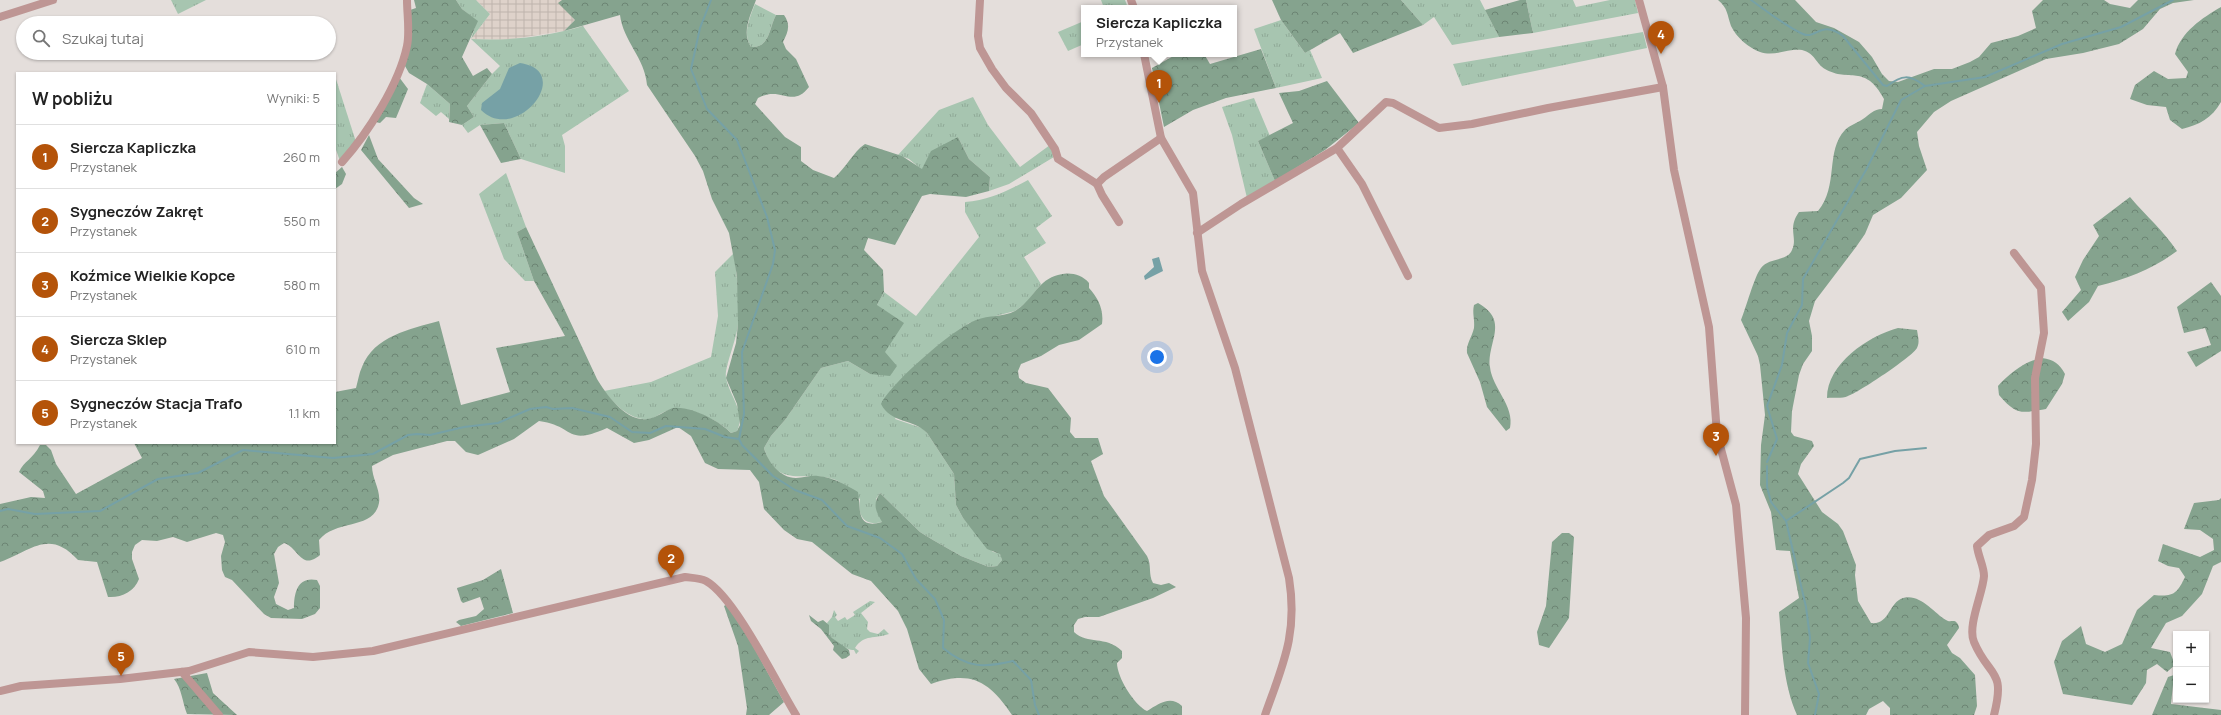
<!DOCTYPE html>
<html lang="pl">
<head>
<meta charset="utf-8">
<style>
  :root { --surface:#fff; --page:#f6f6f6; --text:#222; --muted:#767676; --line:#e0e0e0; --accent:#b45309 }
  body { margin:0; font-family:Manrope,sans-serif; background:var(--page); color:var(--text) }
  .controls { position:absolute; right:12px; bottom:12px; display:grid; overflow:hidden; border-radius:0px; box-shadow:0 1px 3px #0004 }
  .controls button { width:36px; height:36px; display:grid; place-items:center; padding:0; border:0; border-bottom:1px solid var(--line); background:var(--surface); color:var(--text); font:20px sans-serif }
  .you { position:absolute; left:1157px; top:357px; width:14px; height:14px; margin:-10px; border:3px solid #fff; border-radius:50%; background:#1a73e8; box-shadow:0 0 0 6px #1a73e833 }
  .badge { display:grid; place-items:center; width:26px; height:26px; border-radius:50%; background:var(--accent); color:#fff; font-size:13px; font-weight:700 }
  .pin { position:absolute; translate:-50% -33px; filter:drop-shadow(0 1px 2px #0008) }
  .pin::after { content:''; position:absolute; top:21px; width:14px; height:12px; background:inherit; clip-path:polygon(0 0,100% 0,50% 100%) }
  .popup { position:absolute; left:1081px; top:5px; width:156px; height:52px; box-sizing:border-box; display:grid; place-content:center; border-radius:0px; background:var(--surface); filter:drop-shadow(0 1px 3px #0005); font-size:13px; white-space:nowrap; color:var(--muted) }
  .popup b { font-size:15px; color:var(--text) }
  .popup::after { content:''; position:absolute; left:50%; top:100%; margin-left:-8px; border:8px solid transparent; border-top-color:var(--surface) }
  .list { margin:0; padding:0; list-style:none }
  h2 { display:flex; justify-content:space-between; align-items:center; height:52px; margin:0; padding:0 16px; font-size:17px }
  h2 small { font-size:13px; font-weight:400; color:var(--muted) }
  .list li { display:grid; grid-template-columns:26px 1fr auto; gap:12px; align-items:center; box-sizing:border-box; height:64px; padding:0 16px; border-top:1px solid var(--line) }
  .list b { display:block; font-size:15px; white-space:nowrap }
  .list p { margin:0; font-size:13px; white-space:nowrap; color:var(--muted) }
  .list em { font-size:13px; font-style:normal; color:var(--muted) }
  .icon { flex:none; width:22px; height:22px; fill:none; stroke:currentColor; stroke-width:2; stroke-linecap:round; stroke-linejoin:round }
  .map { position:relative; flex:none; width:2221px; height:715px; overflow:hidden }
  .search { position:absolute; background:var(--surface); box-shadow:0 1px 3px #0004; left:16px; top:16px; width:320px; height:44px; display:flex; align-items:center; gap:10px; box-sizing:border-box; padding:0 14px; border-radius:22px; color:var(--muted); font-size:15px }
  .panel { position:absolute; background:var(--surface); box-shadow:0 1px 3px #0004; left:16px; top:72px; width:320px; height:372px; border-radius:0px }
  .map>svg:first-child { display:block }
</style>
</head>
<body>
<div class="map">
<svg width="2221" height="715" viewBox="0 0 2221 715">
  <defs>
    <pattern id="industrial-grid" width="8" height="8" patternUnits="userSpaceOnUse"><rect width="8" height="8" fill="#ded2ca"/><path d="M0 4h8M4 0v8" fill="none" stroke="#beb4ad"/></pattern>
    <pattern id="grass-tufts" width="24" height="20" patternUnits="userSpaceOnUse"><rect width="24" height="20" fill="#a7c5b0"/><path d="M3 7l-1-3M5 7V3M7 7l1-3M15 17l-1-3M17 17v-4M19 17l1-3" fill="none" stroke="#8fa997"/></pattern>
    <pattern id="forest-crowns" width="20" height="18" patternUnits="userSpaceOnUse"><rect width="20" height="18" fill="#85a38e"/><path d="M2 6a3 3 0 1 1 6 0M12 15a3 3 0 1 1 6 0" fill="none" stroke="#6c8473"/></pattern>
  </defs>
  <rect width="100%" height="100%" fill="#e4dedb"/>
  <polygon fill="url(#industrial-grid)" points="476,0 562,0 559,3 575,20 564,31 507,40 471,39 490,14"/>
  <g fill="url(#grass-tufts)">
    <polygon points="171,0 206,0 178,14"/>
    <path d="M 456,0 L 476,0 L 490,14 L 471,39 C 510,41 545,37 583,26 L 629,91 L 562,135 L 565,146 L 565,173 L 521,159 L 504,123 L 480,125 L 468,133 L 462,125 L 474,117 L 467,106 L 492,74 L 500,66 L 471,39 L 477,21 L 462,9 Z"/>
    <polygon points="1101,0 1125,0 1128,8 1104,8"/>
    <polygon points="1401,0 1480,0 1499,37 1452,45 1434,17 1423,25"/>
    <polygon points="1526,0 1573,0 1576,7 1610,0 1635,0 1638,13 1533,33"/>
    <path d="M 755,4 L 776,15 C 769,28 770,48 751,47 C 742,34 750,17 755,4 Z"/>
    <polygon points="1281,20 1305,53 1310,50 1322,78 1276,88 1254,29"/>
    <polygon points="1084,21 1084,44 1068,51 1058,32"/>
    <polygon points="1643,32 1647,48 1462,86 1453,64"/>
    <polygon points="335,76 356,142 340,161 335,147"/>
    <polygon points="427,84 450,104 449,119 441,112 436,116 420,103"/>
    <polygon points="973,97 988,125 1020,167 1050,145 1054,157 1009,184 989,191 990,177 969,159 958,137 922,170 909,159 898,155 939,110"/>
    <polygon points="1254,98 1270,136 1258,141 1275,181 1247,198 1232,135 1222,107"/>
    <polygon points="506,173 526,227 517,232 534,281 525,281 504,259 479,194"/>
    <path d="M 1028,180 L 1052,216 L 1036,228 L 1046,243 L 1024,257 L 1041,284 L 1027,302 L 1015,311 L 969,323 L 928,354 L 895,419 L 922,428 L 927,433 L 954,474 L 956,505 L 963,518 L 993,552 L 1000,553 L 1002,560 L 997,566 L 989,567 L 961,556 L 933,540 L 920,532 L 880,493 L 876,499 L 882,522 C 864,527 857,515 860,499 C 852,493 842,481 833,479 C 803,470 777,490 764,448 L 771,436 L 785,420 L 821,368 L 848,361 L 870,374 L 884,352 L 877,305 L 884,292 L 916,316 L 979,237 L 965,212 L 965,202 C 989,200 1007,191 1028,180 Z"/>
    <path d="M 734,253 C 737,276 740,301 738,324 C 737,339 724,368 726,378 C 730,397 746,412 737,431 L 731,433 C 720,421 689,406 673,409 C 666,410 659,415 653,418 C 634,424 615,405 604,391 L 651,382 L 711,357 L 718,316 L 715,272 Z"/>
    <path d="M 870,601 L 875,602 L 861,613 L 868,622 L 867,629 L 870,632 L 878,634 L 884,629 L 889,634 C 875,639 864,634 855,648 L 859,651 L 856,654 L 854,650 C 846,650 832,642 829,633 C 828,629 829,627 827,623 L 832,617 L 834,610 L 837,615 L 835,617 L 838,621 L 845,617 L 847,620 L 855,615 L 853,612 Z"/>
  </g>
  <g fill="url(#forest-crowns)">
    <polygon points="414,0 456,0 462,9 478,21 462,57 473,76 487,68 492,74 467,106 474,117 462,125 449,122 450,104 427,84 409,73 405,66 410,10 416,8"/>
    <path d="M 562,0 L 756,0 C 751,14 741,33 751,47 C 770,48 769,28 776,15 L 784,15 C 791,25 788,32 783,42 L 786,49 L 796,59 L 809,87 C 792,109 781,85 758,98 L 755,104 L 785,137 L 801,147 L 801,161 L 813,170 L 834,178 C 846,168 853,152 865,144 L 902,156 L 922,169 L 931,151 L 958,137 L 969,159 L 990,177 L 989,191 L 966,197 L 930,194 L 922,196 L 895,245 L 868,238 L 864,250 L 883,270 L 884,292 L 877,305 L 904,323 L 885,352 L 897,366 L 890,376 L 870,374 L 848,361 L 821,368 L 785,420 L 771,436 L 764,448 C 768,462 780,478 796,478 C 804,478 811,475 818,476 C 833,477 846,485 858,492 C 861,507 855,530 882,522 C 876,511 872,505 880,493 L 920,532 L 933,540 L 961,556 L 989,567 L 997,566 L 1002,560 L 1000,554 L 987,549 L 963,518 L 956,505 L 954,474 L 927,433 C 913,418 891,424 881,404 C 891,383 954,328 976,320 C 989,315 1003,317 1015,311 C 1028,303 1033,292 1043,283 C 1056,272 1077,269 1089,283 L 1089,288 C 1098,298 1104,309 1102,324 L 1079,340 L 1059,345 L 1041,356 L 1021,364 L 1018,371 L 1019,378 L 1026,383 L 1048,388 L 1071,418 L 1070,432 L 1075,438 L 1098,438 L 1103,454 L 1091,461 L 1104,496 L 1147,556 C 1152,565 1148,574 1153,583 L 1161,585 L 1169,583 L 1176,587 L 1153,598 L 1099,617 L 1085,617 L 1078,619 L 1074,625 L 1074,632 C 1088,645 1105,635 1122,651 L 1122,658 L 1117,663 C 1117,677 1134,705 1147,711 C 1159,704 1170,695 1182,706 L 1182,715 L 1012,715 C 989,681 971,670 931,684 L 919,669 L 907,629 L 898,611 L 871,581 L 852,574 L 812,542 L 797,539 L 784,530 L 764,509 L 759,482 L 750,470 L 718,469 L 705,463 L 691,436 L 678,427 L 649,440 L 634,443 L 607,428 C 565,447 574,425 539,421 L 514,439 L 478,455 L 466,452 L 455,441 L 447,441 L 393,455 L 372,466 C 372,479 381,490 379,503 C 374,530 336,519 319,540 L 320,555 C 301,571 299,548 284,543 L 278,547 L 274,554 L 279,583 L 274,597 L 276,604 L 288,610 L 294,608 C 294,592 298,576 317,580 L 320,586 L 320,608 L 315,614 L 302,619 L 271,618 L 264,614 L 232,580 L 225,577 L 222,570 L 221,556 L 225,542 L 223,535 L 216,533 L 187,542 L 173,537 L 157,541 L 142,540 L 135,545 L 132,552 L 132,559 L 139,579 C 134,592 121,598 108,597 L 97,562 L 78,560 C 49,528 31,551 0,562 L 0,504 L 31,497 L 45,498 L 43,491 L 19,472 C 24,461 33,459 40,445 L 46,445 L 51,450 L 56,464 L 76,494 L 142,458 L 134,443 L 335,443 L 335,392 L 356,388 C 358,381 359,373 362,367 C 374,336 410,329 439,321 L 461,405 L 510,392 L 496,348 L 565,336 L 534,281 L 517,232 L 526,227 L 597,379 C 606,394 626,422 647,419 C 657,418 664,411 673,408 C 690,405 720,421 731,433 L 737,431 L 740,425 L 737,404 L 726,378 L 736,343 L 738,324 L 737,276 L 729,233 L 712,199 L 703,171 L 695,156 L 647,85 C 645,58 623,41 620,15 L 564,31 L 575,20 L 558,3 Z"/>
    <polygon points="1272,0 1401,0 1423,25 1353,53 1340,33 1305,53 1281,20"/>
    <polygon points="1520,0 1526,0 1533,33 1499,37 1485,10"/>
    <path d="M 1718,0 L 1795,0 L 1816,22 L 1834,28 L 1859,42 L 1872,57 L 1882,74 L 1889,81 L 1898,82 L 1934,69 L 1952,69 L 1970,62 L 1979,57 L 1991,43 L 2018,36 L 2036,28 L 2032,11 L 2043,0 L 2104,0 L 2110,4 L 2130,8 L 2138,0 L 2194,0 L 2173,3 L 2160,9 L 2143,29 L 2119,44 L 2083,53 L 2046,59 L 1951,101 L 1934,112 L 1917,132 L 1919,146 L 1927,170 L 1901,198 L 1873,215 L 1865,234 L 1856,247 L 1815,301 L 1809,321 L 1812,336 L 1812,351 L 1803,364 L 1799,375 L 1792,411 L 1791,432 L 1794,436 L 1812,441 L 1814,446 L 1801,464 L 1798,474 L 1822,512 L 1838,524 L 1843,531 L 1856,565 L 1855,575 L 1858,601 L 1871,623 C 1890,625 1888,603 1903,598 C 1920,593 1934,613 1946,620 C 1950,623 1954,619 1957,623 C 1958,624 1959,626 1959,628 L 1947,645 L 1952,653 L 1960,658 L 1975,675 L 1977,706 L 1974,715 L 1890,715 L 1890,708 L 1883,701 L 1869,709 L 1866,715 L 1797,715 C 1783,684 1782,646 1779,612 L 1799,598 L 1790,551 L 1776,550 L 1771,512 L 1760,485 L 1761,445 L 1765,415 L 1760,365 L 1758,356 L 1741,320 C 1746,308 1754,277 1761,268 C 1769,257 1787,262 1792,250 C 1798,237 1787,229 1799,212 L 1818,211 C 1839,186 1825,151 1845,130 C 1850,125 1857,123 1863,119 C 1869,115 1874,109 1882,109 L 1884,99 C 1865,63 1849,83 1825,69 C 1816,64 1815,53 1802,50 C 1788,48 1775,57 1760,52 C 1749,48 1736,37 1731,26 C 1727,15 1728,8 1718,0 Z"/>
    <path d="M 2221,7 L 2221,102 C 2212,118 2199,125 2182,129 L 2170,120 L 2166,107 L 2147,105 L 2130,99 L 2135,85 L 2154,71 L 2168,79 L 2186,78 L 2188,72 L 2175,54 C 2181,32 2202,18 2221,7 Z"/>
    <polygon points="1261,49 1276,88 1226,98 1193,110 1164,127 1152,68 1177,54 1204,54 1210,64"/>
    <polygon points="399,77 408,89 396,118 386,117 380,123 376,122"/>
    <polygon points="1327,81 1359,123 1325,150 1275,181 1258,141 1293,123 1279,93 1299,91"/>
    <polygon points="504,123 521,159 501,163 480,125"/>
    <polygon points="369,135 378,159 414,198 423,204 409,208 361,150"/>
    <polygon points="342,167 346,174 342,184 335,189 335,173"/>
    <path d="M 2130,197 C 2146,216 2163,230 2177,251 C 2151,270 2129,278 2098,286 L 2089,302 L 2068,321 L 2062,312 L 2081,290 L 2075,277 L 2083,260 L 2099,236 L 2093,225 Z"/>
    <polygon points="2211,282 2221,296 2221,351 2196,367 2187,352 2211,345 2205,328 2184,333 2177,307"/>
    <path d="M 1478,303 C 1510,321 1487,342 1490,367 C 1492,388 1515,406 1510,428 L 1506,431 L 1487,407 L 1480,382 L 1467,353 C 1466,344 1472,337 1474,328 C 1475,320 1472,313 1474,305 Z"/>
    <path d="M 1898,328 L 1917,330 C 1918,337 1920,342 1917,348 C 1913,356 1858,393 1848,396 C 1842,399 1833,397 1827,398 C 1827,364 1868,336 1898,328 Z"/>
    <path d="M 2042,358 C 2054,360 2059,363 2065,374 L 2062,384 L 2046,409 C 2021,413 2017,416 1999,395 L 1998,386 C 2010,373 2025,361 2042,358 Z"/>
    <path d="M 2221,498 L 2221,562 L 2213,566 L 2202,594 L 2182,616 L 2166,623 L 2151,648 L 2170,652 L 2175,665 L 2167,672 L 2157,664 L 2147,670 L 2146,683 L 2132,705 L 2063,694 L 2054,662 L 2062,641 L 2081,626 L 2086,644 L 2105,652 L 2122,644 L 2137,610 L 2154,595 C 2173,597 2177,594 2185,577 L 2179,568 L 2168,566 L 2158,561 L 2163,544 L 2200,557 L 2214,550 L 2213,539 L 2200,530 L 2184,529 L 2194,503 L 2219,500 Z"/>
    <polygon points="1562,533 1569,533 1574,537 1569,618 1549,648 1539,645 1537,632 1546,606 1552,542"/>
    <polygon points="501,569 513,613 461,626 456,622 459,620 476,616 484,609 480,597 463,603 461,601 457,588 483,580"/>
    <polygon points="727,604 747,635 784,702 769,715 746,715 747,708 738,646 724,606"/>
    <polygon points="809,615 818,622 823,620 829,625 829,634 832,638 849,650 850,655 846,658 842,659 833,650 834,646 821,629 811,621"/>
    <path d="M 207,673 L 213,693 L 237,715 L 187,714 C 182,701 182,689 174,679 Z"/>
    <polygon points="2174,675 2171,704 2221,710 2221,715 2152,715 2168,677"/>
  </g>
  <g fill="#76a1a6">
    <path d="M 520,63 C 576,71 516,145 481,110 L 482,103 L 500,89 L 509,68 Z"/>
    <polygon points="1159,257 1163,271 1145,280 1144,276 1154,267 1152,259"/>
  </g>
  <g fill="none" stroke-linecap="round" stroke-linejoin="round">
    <g stroke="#76a1a6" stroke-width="2">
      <path d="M 711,0 L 700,28 L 691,69 L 707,109 L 737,140 L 767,217 L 775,250 L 773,264 L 742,352 L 744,414 L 739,439 L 742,445 L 773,476 L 795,490 L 822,500 L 847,526 L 880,538 L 902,554 L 916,579 L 935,599 L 944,620 L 943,648 C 967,668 984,668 1013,661 L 1031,680 L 1035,705 L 1039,715"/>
      <path d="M 1751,0 C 1765,10 1788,28 1803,34 C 1816,40 1821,19 1843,36 L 1883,85 L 1887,86 C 1902,75 1909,74 1925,86"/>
      <polyline points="1767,462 1777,439 1767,406 1782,365 1787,333 1802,305 1803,279 1866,170 1901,100 1925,86 1985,77 2062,44 2121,27 2173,0"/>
      <polyline points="1767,466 1767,487 1771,502 1786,521 1806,607 1810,638 1808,663 1819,694 1815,715"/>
      <polyline points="0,511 8,509 35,514 100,511 158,479 198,473 243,450 333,458 373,454 408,435 417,434 430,435 464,427 498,423 530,409 546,407 553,409 572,408 610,417 632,432 650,433 666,426 705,429 725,437 739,439"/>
      <polyline points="1786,521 1843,483 1849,478 1860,459 1895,451 1926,448"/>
    </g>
    <g stroke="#be9694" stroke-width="8">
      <polyline points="980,0 978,36 980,48 992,69 1006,88 1031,113 1055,149 1058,159 1097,184 1104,177 1161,138"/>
      <polyline points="1131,0 1134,8"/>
      <polyline points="1639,0 1663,87 1674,170 1709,327 1717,434 1736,505 1746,618 1745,715"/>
      <polyline points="0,17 53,0"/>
      <path d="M 1144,54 L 1161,138 L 1193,193 L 1202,271 L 1235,368 L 1289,578 C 1298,634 1283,664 1265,715"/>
      <polyline points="1337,148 1362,184 1408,276"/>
      <path d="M 342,162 C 368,133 399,84 407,46 C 410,32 407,14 407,0"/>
      <polyline points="1097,184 1102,195 1119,222"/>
      <polyline points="1197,233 1241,204 1337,148 1386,102 1393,103 1439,128 1472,124 1548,108 1663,87"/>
      <polyline points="182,672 219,715"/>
      <path d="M 0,691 L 21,686 L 120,679 L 189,671 L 249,652 L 313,657 L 373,651 L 685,577 C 692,578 700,578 706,581 C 735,597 777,684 796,715"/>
      <path d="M 1994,715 C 2006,668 1989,678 1974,642 C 1967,626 1983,593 1984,576 C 1984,566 1978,556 1977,546 L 1989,535 L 2014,526 L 2024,517 L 2032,480 L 2036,444 L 2035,378 L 2044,333 L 2041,288 L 2014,253"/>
    </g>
  </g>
</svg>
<div class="controls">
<button>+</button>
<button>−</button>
</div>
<div class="you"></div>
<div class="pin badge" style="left:1159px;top:103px">1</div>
<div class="popup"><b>Siercza Kapliczka</b>Przystanek</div>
<div class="pin badge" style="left:671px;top:578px">2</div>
<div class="pin badge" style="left:1716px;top:456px">3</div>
<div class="pin badge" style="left:1661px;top:54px">4</div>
<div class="pin badge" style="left:121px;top:676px">5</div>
<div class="search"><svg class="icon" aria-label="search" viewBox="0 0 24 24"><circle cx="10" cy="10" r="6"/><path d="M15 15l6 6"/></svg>Szukaj tutaj</div>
<section class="panel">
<h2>W pobliżu<small>Wyniki: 5</small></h2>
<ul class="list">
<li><span class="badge">1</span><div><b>Siercza Kapliczka</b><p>Przystanek</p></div><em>260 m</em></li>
<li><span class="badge">2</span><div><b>Sygneczów Zakręt</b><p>Przystanek</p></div><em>550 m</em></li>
<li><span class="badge">3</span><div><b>Koźmice Wielkie Kopce</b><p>Przystanek</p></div><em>580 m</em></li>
<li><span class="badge">4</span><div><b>Siercza Sklep</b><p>Przystanek</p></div><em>610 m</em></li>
<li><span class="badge">5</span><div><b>Sygneczów Stacja Trafo</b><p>Przystanek</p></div><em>1.1 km</em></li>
</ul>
</section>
</div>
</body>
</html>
